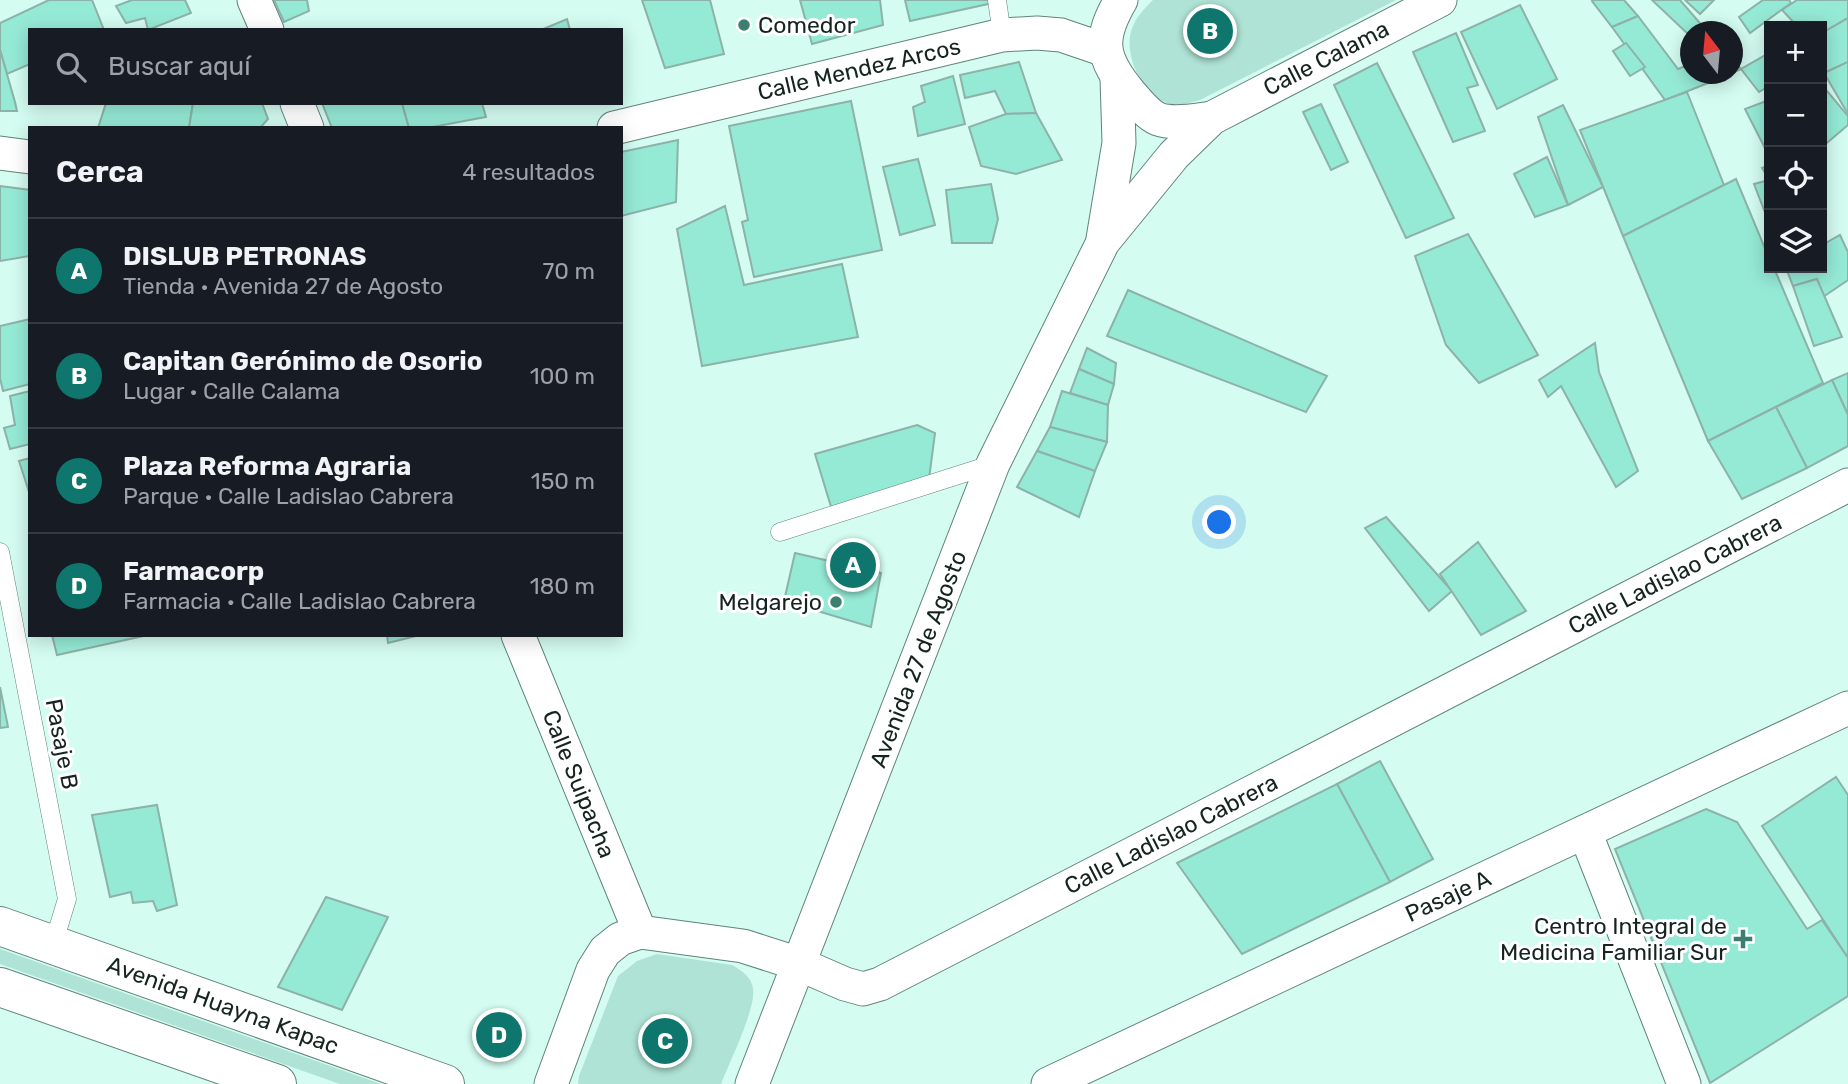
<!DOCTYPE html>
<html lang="es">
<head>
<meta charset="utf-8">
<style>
  :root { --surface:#171b24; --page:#242831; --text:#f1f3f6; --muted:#9ea1a6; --line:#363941; --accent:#0f766e }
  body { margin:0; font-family:Rubik,sans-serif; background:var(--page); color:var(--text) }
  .controls { position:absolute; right:21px; top:21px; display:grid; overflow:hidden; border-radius:0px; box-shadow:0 4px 18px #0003 }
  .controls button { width:63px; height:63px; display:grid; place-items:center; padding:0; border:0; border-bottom:2px solid var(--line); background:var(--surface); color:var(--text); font:35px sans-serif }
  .compass { position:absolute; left:1680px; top:21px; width:63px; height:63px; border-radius:50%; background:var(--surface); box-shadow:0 4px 18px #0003; rotate:344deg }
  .you { position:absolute; left:1220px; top:523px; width:24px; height:24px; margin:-18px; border:5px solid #fff; border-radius:50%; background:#1a73e8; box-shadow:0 0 0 10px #1a73e833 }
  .badge { display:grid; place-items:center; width:46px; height:46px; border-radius:50%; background:var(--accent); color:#fff; font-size:23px; font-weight:700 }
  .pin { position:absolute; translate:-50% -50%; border:4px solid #fff; box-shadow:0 2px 7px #0006 }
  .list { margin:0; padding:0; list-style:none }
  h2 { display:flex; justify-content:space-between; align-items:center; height:91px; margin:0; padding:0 28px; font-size:30px }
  h2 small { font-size:23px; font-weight:400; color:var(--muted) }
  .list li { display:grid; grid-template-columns:46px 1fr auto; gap:21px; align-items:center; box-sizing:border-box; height:105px; padding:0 28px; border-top:2px solid var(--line) }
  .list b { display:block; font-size:26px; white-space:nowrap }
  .list p { margin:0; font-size:23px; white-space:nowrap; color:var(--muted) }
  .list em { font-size:23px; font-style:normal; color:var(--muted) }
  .icon { flex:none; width:38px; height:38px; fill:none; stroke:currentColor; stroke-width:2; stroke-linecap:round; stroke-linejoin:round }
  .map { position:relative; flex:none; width:1848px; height:1084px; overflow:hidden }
  .search { position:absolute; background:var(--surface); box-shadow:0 4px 18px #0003; left:28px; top:28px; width:595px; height:77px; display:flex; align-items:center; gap:18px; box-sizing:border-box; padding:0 24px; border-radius:0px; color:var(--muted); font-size:26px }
  .panel { position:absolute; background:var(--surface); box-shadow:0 4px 18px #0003; left:28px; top:126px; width:595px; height:511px; border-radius:0px }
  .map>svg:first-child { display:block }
</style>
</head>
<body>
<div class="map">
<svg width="1848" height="1084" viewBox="0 0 1848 1084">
  <rect width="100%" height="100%" fill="#d4fcf1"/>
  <g fill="#afe3d5">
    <path d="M 1153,0 L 1396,0 L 1200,100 C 1194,101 1185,105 1179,105 C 1148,105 1126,63 1130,36 C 1133,20 1142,11 1153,0 Z"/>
    <polygon points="0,949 381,1084 340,1084 0,964"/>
    <path d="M 657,954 L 732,965 C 742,971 752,977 753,989 C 756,1009 729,1063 721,1084 L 578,1084 L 579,1076 L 618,976 L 637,961 Z"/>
  </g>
  <g fill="#95ead6" stroke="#8db2a8" stroke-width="2">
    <polygon points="49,0 92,0 104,30 30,30 30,64 7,74 0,50 0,23"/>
    <polygon points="132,0 185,0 191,13 148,30 145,18 126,23 116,6"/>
    <polygon points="274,0 307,0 309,11 284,22"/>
    <polygon points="642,0 710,0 724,54 665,68"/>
    <polygon points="800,0 880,0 883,25 812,44"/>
    <polygon points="905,0 991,0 988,4 910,21"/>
    <polygon points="1594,0 1624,0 1638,16 1612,27 1592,1"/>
    <polygon points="1652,0 1680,0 1705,29 1704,32 1690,32 1690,36"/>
    <polygon points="1685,0 1714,0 1700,14"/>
    <polygon points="1763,0 1789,0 1791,3 1750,33 1739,17"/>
    <polygon points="1797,0 1848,0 1848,18 1822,33 1822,26 1797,26 1782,10"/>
    <polygon points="1520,5 1557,79 1497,109 1461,32"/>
    <polygon points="1638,16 1678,69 1690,64 1690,74 1731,74 1665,100 1612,27"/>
    <polygon points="1848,18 1848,62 1824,73 1822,33"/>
    <polygon points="567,19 570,30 541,30"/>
    <polygon points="1456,33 1478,85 1467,88 1485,131 1453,142 1413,52"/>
    <polygon points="1626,43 1645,67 1630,76 1613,51"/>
    <polygon points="0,50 15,102 17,111 0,111"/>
    <polygon points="1769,53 1769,86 1759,92 1741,69"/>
    <polygon points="1732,57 1741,69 1732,73"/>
    <polygon points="1019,62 1036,113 1006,114 995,91 965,98 960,75"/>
    <polygon points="1848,62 1848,114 1824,73"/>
    <polygon points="1377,63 1454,218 1406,238 1334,85"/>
    <polygon points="953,76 965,124 918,136 913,107 925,102 921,86"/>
    <polygon points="1822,85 1848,116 1848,125 1822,147"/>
    <polygon points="1687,92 1724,185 1623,236 1580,130"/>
    <polygon points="1769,100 1769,156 1745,109"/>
    <polygon points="851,101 882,250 754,277 742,222 748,220 729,126"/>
    <polygon points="106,103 193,103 189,128 98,128"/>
    <polygon points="193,103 262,103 268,119 260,128 189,128"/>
    <polygon points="322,103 402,103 409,128 332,128"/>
    <polygon points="402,103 482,103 486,117 427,128 409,128"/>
    <polygon points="1321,104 1348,162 1331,170 1303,112"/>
    <polygon points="1563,105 1603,187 1568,205 1538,117"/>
    <polygon points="1036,113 1062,160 1016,174 981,166 969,127 1006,114"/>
    <polygon points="678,140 676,202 621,216 621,152"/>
    <polygon points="1547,157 1568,205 1535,217 1514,174"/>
    <polygon points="918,159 935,225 900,235 883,167"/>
    <polygon points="1769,165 1769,179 1762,168"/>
    <polygon points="1736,179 1769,258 1769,268 1774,268 1823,383 1708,441 1623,236"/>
    <polygon points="1769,180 1769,223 1754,184"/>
    <polygon points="991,184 998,219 992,243 952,243 946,190"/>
    <polygon points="0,186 30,190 30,256 0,261"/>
    <polygon points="725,206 744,285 842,264 858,337 702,366 677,229"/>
    <polygon points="1468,234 1538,355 1479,383 1446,345 1415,256"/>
    <polygon points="1840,235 1848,252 1848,280 1823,297 1817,279 1793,286 1786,268 1822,268 1822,245"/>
    <polygon points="1817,279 1842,337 1814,346 1793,286"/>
    <polygon points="1128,290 1327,376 1306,412 1107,336"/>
    <polygon points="30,319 30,384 3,391 0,378 0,326"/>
    <polygon points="1595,343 1599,372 1638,471 1616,487 1561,386 1548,397 1539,380"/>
    <polygon points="1087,348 1116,363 1114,384 1079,369"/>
    <polygon points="1079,369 1114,384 1108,405 1070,393"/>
    <polygon points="1848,373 1848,415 1832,380"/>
    <polygon points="1832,380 1848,415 1848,446 1807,468 1776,407"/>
    <polygon points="30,391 30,444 10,449 4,428 15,425 10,396"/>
    <polygon points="1062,391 1108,405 1107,442 1050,427"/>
    <polygon points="1776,407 1807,468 1742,499 1708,441"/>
    <polygon points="917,425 935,433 929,479 832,510 815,454"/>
    <polygon points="1050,427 1107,442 1095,471 1037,451"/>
    <polygon points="1037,451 1095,471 1079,517 1017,487"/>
    <polygon points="30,458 30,495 19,461"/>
    <polygon points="1386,517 1452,591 1429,611 1365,528"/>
    <polygon points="1478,542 1526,611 1481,635 1440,574"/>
    <polygon points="795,553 881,573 871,627 784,601"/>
    <polygon points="52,635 148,635 57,655"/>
    <polygon points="387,635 420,635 388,643"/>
    <polygon points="0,687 8,727 0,728"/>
    <polygon points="1380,761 1433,859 1390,882 1337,784"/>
    <polygon points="1836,777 1848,795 1848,958 1762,826"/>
    <polygon points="1337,784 1390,882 1242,954 1177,863"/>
    <polygon points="157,805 177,905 157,911 153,901 133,903 131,892 110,897 92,815"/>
    <polygon points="1706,809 1737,822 1807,929 1822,920 1848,958 1848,996 1710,1083 1615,849"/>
    <polygon points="326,897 388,917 342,1010 278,987"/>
  </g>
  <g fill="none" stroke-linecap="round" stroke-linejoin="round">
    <g stroke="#60847b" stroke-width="19">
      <g id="lane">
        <polyline points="997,0 1002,35"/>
        <polyline points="780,532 993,464"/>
        <polyline points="0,552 67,899 53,945"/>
      </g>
    </g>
    <g stroke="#60847b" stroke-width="35">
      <g id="street">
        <polyline points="254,0 267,30"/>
        <path d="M 1121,0 C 1098,39 1101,58 1130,93 C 1137,101 1148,115 1158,119 C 1174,125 1196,120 1212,118"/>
        <polyline points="297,103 307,128"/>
        <polyline points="614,128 1002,35 1037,33 1061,35 1105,50"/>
        <polyline points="0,153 30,157"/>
        <polyline points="1103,239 1119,143 1117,78"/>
        <polyline points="518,635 640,932"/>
        <polyline points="1585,832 1684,1084"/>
        <polyline points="551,1084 593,970 605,951 620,939 640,932 743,946 799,964 845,984 863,989 880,984 1848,485"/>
        <polyline points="752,1084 993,464 1103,242 1174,155 1212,118 1440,0"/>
        <polyline points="1048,1084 1848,708"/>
      </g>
    </g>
    <g stroke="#60847b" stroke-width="40">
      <g id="primary">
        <polyline points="0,926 445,1084"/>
        <polyline points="0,987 277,1084"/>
      </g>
    </g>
    <use href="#lane" stroke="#fff" stroke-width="18"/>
    <use href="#street" stroke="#fff" stroke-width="33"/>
    <use href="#primary" stroke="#fff" stroke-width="38"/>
  </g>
  <g fill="#3c7e6f" stroke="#fff" stroke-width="2.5">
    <circle cx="744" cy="25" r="7"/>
    <circle cx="836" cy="602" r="7"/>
    <path d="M1739.5 928.5h7v7h7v7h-7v7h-7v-7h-7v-7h7z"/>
  </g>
  <g text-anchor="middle" stroke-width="6" stroke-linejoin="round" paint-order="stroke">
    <g font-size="23" fill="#162421" stroke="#fff" text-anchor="end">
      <text x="758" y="33" text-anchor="start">Comedor</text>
      <text x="822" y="610">Melgarejo</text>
      <text x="1727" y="934">Centro Integral de<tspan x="1727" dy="26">Medicina Familiar Sur</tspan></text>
    </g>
    <g font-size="23" fill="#162421" stroke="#fff">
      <text transform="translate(1326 58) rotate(-27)" y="8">Calle Calama</text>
      <text transform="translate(859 69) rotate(-13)" y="8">Calle Mendez Arcos</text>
      <text transform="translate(1675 574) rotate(-27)" y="8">Calle Ladislao Cabrera</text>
      <text transform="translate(918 659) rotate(-69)" y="8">Avenida 27 de Agosto</text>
      <text transform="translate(62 744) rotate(79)" y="8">Pasaje B</text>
      <text transform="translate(579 784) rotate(68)" y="8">Calle Suipacha</text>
      <text transform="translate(1171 834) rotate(-27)" y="8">Calle Ladislao Cabrera</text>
      <text transform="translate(1448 896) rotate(-25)" y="8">Pasaje A</text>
      <text transform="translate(223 1005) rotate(20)" y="8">Avenida Huayna Kapac</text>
    </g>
  </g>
</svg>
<div class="controls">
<button>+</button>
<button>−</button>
<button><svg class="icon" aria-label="locate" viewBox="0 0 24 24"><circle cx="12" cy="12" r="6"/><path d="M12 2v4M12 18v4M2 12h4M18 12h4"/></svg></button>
<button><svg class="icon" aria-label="layers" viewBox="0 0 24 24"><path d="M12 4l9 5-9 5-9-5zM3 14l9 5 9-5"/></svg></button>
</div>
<svg class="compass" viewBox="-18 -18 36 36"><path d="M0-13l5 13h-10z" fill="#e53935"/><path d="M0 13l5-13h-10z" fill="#9ea1a6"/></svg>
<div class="you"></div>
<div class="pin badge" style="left:853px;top:565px">A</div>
<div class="pin badge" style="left:1210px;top:31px">B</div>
<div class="pin badge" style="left:665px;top:1041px">C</div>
<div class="pin badge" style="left:499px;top:1035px">D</div>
<div class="search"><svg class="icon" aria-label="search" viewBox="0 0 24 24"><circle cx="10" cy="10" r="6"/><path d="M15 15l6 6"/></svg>Buscar aquí</div>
<section class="panel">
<h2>Cerca<small>4 resultados</small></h2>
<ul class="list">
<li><span class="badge">A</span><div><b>DISLUB PETRONAS</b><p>Tienda · Avenida 27 de Agosto</p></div><em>70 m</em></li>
<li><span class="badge">B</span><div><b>Capitan Gerónimo de Osorio</b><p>Lugar · Calle Calama</p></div><em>100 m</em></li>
<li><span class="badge">C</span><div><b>Plaza Reforma Agraria</b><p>Parque · Calle Ladislao Cabrera</p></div><em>150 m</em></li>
<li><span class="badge">D</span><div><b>Farmacorp</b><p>Farmacia · Calle Ladislao Cabrera</p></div><em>180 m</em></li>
</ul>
</section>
</div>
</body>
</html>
